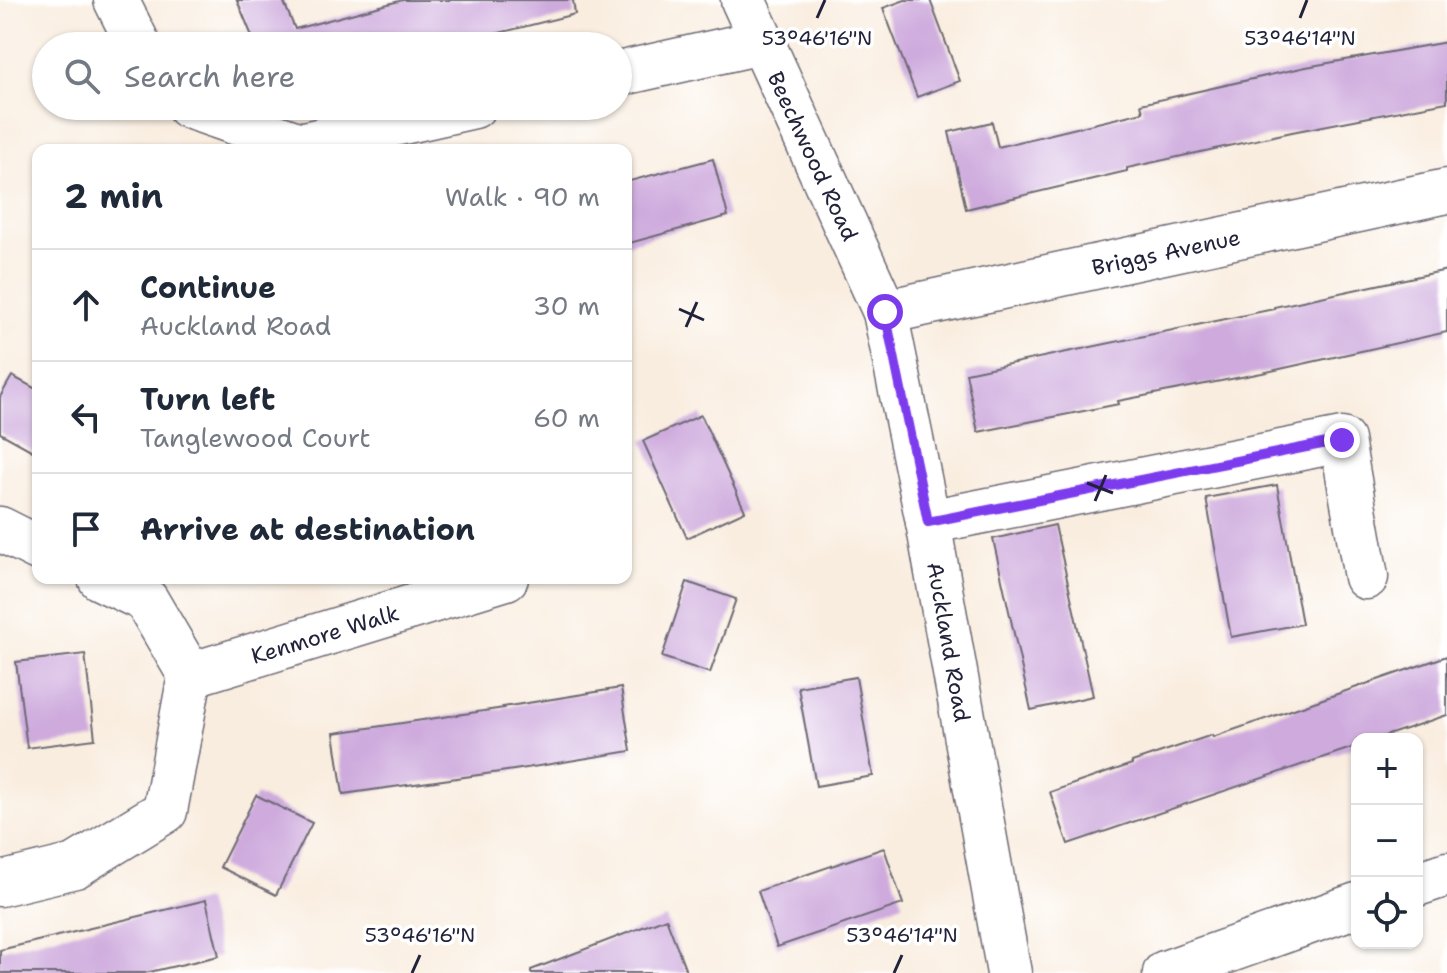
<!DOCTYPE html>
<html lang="en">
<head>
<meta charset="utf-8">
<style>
  :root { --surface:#fff; --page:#f2f2f3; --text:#1f2937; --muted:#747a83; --line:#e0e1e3 }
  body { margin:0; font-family:"Shantell Sans",sans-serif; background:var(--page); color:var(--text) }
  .controls { position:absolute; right:24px; bottom:24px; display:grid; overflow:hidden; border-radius:16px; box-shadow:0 2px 6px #0004 }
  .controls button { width:72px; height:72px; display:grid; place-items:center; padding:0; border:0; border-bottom:2px solid var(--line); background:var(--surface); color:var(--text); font:40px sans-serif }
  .stop { position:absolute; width:24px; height:24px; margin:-18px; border:6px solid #7c3aed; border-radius:50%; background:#fff }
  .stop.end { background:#7c3aed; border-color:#fff; box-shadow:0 2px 8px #0008 }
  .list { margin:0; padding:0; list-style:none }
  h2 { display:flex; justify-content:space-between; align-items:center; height:104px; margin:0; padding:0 32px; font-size:34px }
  h2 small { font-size:26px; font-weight:400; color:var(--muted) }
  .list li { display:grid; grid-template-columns:52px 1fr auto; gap:24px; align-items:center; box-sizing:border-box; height:112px; padding:0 32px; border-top:2px solid var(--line) }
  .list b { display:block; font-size:30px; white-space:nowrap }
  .list p { margin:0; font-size:26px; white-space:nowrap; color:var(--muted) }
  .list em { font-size:26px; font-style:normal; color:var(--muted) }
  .icon { flex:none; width:44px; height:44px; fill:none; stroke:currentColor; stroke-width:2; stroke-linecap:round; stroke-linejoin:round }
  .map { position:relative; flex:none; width:1447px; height:973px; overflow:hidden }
  .search { position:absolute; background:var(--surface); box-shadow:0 2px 6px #0004; left:32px; top:32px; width:600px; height:88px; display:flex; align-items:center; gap:20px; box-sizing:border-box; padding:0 28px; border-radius:44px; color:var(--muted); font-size:30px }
  .panel { position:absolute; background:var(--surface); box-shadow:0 2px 6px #0004; left:32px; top:144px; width:600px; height:440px; border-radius:16px }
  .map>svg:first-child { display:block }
</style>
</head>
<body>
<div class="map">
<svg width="1447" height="973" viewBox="0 0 1447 973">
  <rect width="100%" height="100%" fill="#fff"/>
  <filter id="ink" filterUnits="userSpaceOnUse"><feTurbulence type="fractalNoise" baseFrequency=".0125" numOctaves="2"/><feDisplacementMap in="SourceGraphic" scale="16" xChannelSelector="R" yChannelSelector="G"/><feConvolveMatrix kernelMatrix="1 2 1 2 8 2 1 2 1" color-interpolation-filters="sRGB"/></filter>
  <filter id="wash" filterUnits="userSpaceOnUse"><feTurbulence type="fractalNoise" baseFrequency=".006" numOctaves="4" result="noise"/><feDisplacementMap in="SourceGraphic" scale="32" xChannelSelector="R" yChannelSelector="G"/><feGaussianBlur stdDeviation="1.8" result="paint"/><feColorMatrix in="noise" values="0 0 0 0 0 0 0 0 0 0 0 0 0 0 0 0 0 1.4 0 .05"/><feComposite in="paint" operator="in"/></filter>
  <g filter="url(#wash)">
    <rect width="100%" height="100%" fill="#f9eddf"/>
    <g id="blocks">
      <g fill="#ceaadd">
        <polygon points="237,0 283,0 295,29 403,0 573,0 575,14 447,46 280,46 279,43 272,46 256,46"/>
        <polygon points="905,0 930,0 960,81 917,97 883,8"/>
        <polygon points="1447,42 1447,102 1292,132 1127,168 1127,171 966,209 949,132 992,122 998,147 1143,112 1141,104 1306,67"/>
        <polygon points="713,159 728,216 626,244 626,182"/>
        <polygon points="1447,270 1447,332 1262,373 1118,401 1119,404 978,432 966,373 1274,309 1274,307"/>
        <polygon points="12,376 38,390 38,454 0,433 0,397"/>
        <polygon points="701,415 745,511 687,538 643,441"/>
        <polygon points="1277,485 1302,624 1231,637 1206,498"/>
        <polygon points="1055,525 1093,696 1031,710 993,539"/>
        <polygon points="687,582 736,599 710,673 662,657"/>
        <polygon points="85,654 95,739 27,748 16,662"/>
        <polygon points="1447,656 1447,715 1376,739 1357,739 1357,746 1068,844 1050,792 1132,764 1132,762 1212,735 1213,737"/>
        <polygon points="856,677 873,776 816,786 798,687"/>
        <polygon points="621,688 631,751 514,770 343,794 334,733 504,708 503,707"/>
        <polygon points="256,795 312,823 276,895 220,867"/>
        <polygon points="884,848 903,904 777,947 758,891"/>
        <polygon points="206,900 219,956 145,973 0,973 0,950"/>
        <polygon points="666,918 687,973 531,973 531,970"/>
      </g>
    </g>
  </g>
  <g filter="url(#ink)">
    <use href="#blocks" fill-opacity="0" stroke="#6d6974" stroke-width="2"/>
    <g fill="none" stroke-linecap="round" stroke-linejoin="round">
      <g stroke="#6d6974" stroke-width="47">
        <g id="minor">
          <polyline points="116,0 139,46"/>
          <polyline points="743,0 885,312 928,522 1009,973"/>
          <polyline points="618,74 761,42"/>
          <polyline points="188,106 300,145 474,106"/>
          <polyline points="885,312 1447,191"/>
          <polyline points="928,522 1342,440 1366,577"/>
          <polyline points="0,529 38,548"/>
          <polyline points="190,675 506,578"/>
          <polyline points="0,884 75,866 165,811 190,675 146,600 100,578"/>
          <polyline points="1417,884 1447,874"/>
          <polyline points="1165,973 1357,905"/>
        </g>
      </g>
      <use href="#minor" stroke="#fff" stroke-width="44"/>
    </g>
  </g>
  <g fill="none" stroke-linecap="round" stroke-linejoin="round" filter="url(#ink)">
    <polyline stroke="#7c3aed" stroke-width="10" points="885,312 928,522 1342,440"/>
  </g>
  <path fill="none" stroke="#22223b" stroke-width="3" d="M 817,18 L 825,0M 1300,18 L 1307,0M 679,309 L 704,320M 686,327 L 697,302M 1087,483 L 1113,493M 1095,501 L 1106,475M 412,973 L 420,955M 894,973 L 902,955"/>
  <g text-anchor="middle" stroke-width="7" stroke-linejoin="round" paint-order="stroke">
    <g font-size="22" fill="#22223b" stroke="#fff">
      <text transform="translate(813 156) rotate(65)" y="8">Beechwood Road</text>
      <text transform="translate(1166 252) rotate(-12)" y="8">Briggs Avenue</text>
      <text transform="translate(325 634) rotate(-17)" y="8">Kenmore Walk</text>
      <text transform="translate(949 642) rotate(80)" y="8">Auckland Road</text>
    </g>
  </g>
  <g font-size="20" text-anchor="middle" fill="#22223b" stroke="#fff" stroke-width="7" stroke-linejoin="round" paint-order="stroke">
    <text x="817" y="45">53°46'16"N</text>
    <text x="1300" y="45">53°46'14"N</text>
    <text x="420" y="942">53°46'16"N</text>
    <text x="902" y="942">53°46'14"N</text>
  </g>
</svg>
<div class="controls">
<button>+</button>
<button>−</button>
<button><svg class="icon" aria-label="locate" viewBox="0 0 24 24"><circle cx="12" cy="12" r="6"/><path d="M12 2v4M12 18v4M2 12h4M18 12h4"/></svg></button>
</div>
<div class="stop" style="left:885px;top:312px"></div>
<div class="stop end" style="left:1342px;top:440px"></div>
<div class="search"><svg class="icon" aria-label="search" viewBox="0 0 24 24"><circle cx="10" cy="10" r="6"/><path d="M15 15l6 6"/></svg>Search here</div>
<section class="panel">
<h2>2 min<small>Walk · 90 m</small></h2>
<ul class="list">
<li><svg class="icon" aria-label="ahead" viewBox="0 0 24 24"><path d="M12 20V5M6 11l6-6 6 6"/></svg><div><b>Continue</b><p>Auckland Road</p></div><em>30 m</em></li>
<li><svg class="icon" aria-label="left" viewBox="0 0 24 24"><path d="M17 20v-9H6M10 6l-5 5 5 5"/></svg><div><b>Turn left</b><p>Tanglewood Court</p></div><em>60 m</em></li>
<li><svg class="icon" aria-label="arrive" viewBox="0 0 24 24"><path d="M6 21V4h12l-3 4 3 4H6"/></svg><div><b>Arrive at destination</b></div></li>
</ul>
</section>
</div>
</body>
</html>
